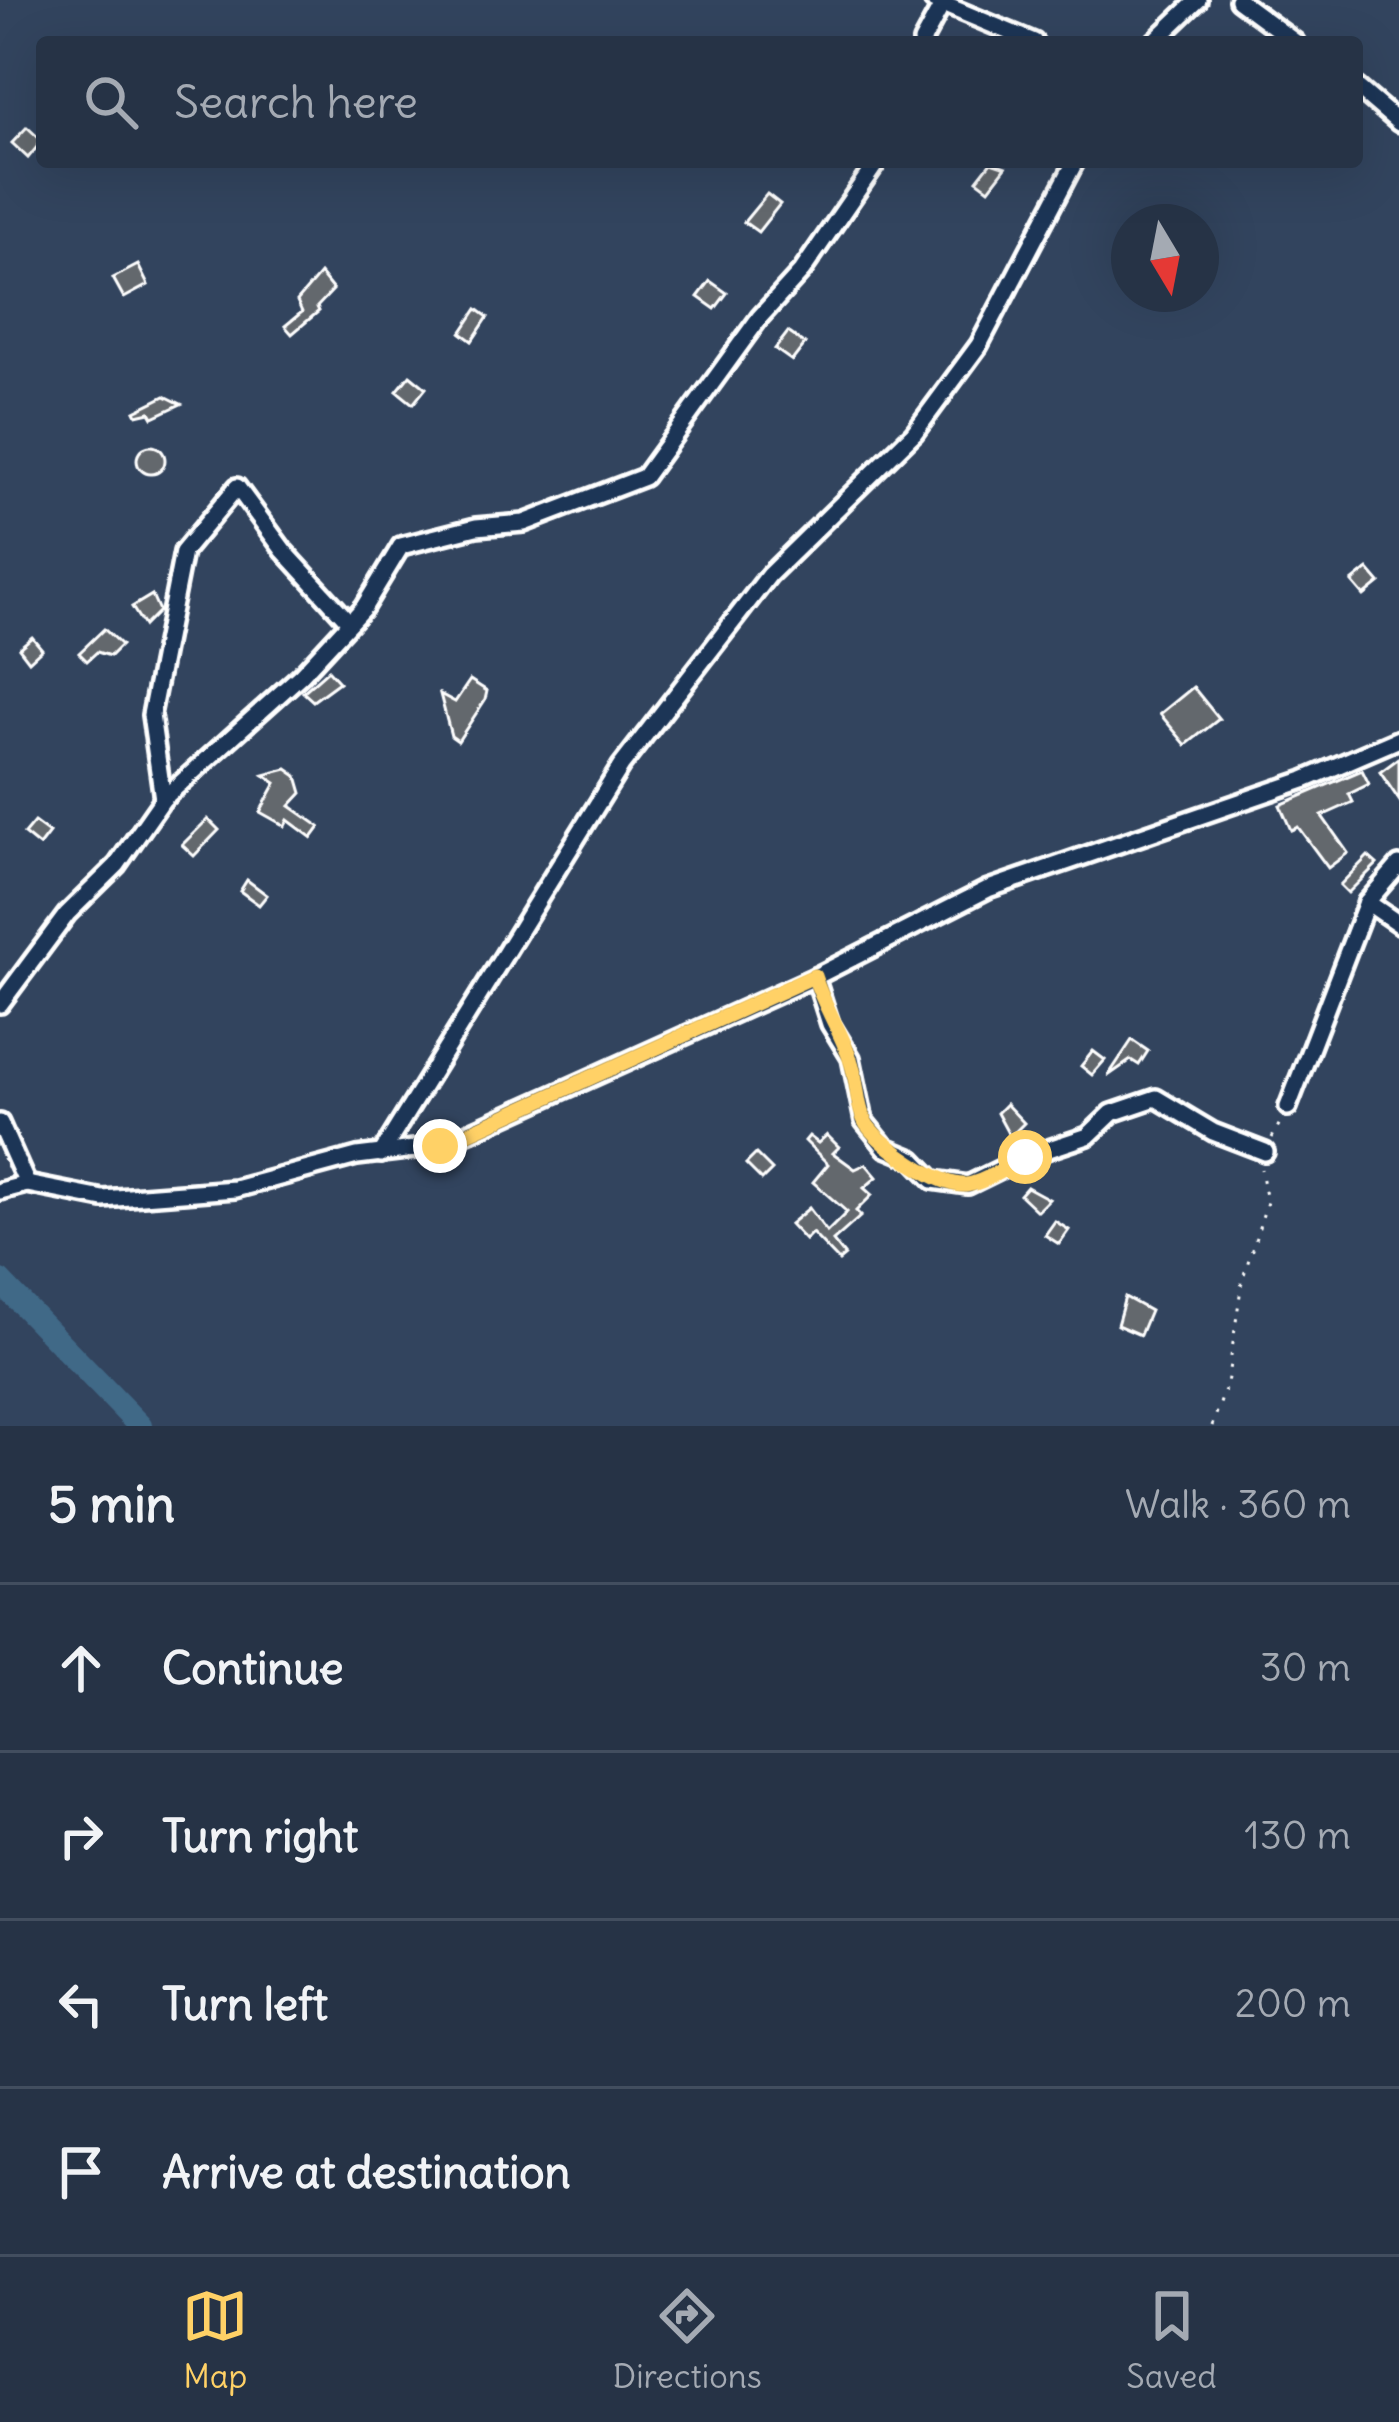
<!DOCTYPE html>
<html lang="en">
<head>
<meta charset="utf-8">
<style>
  :root { --surface:#263346; --page:#323f51; --text:#f1f3f6; --muted:#a4aab3; --line:#424e5f; --accent:#ffd166 }
  body { margin:0; font-family:Delius,sans-serif; background:var(--page); color:var(--text) }
  .compass { position:absolute; left:1111px; top:204px; width:108px; height:108px; border-radius:50%; background:var(--surface); box-shadow:0 12px 48px #0002; rotate:170deg }
  .stop { position:absolute; width:36px; height:36px; margin:-27px; border:9px solid #ffd166; border-radius:50%; background:#fff }
  .stop.end { background:#ffd166; border-color:#fff; box-shadow:0 3px 12px #0008 }
  .list { margin:0; padding:0; list-style:none }
  h2 { display:flex; justify-content:space-between; align-items:center; height:156px; margin:0; padding:0 48px; font-size:51px }
  h2 small { font-size:39px; font-weight:400; color:var(--muted) }
  .list li { display:grid; grid-template-columns:78px 1fr auto; gap:36px; align-items:center; box-sizing:border-box; height:168px; padding:0 48px; border-top:3px solid var(--line) }
  .list b { display:block; font-size:45px; white-space:nowrap }
  .list em { font-size:39px; font-style:normal; color:var(--muted) }
  .icon { flex:none; width:66px; height:66px; fill:none; stroke:currentColor; stroke-width:2; stroke-linecap:round; stroke-linejoin:round }
  .map { position:relative; flex:none; width:1399px; height:1426px; overflow:hidden }
  .search { position:absolute; background:var(--surface); box-shadow:0 12px 48px #0002; left:36px; right:36px; top:36px; height:132px; display:flex; align-items:center; gap:30px; box-sizing:border-box; padding:0 42px; border-radius:12px; color:var(--muted); font-size:45px }
  .sheet { height:828px; background:var(--surface) }
  nav { display:flex; justify-content:space-around; align-items:center; box-sizing:border-box; height:168px; border-top:3px solid var(--line); background:var(--surface); font-size:33px; color:var(--muted) }
  nav a { display:grid; justify-items:center; gap:6px }
  nav .on { color:var(--accent) }
  .map>svg:first-child { display:block }
</style>
</head>
<body>
<div class="map">
<svg width="1399" height="1426" viewBox="0 0 1399 1426">
  <rect width="100%" height="100%" fill="#32445e"/>
  <filter id="ink" filterUnits="userSpaceOnUse"><feTurbulence type="fractalNoise" baseFrequency=".00833" numOctaves="2"/><feDisplacementMap in="SourceGraphic" scale="24" xChannelSelector="R" yChannelSelector="G"/><feConvolveMatrix kernelMatrix="1 2 1 2 8 2 1 2 1" color-interpolation-filters="sRGB"/></filter>
  <g filter="url(#ink)">
    <g fill="none" stroke-linecap="round" stroke-linejoin="round">
      <polyline stroke="#406987" stroke-width="24" points="0,1281 140,1426"/>
    </g>
    <g fill="#63676d" stroke="#fff" stroke-width="3">
      <polygon points="27,127 42,141 28,158 12,143"/>
      <polygon points="991,162 1006,167 989,189 977,180"/>
      <polygon points="767,194 780,204 758,232 744,222"/>
      <polygon points="138,265 148,285 124,298 113,278"/>
      <polygon points="320,274 333,290 317,307 319,311 292,334 285,326 302,312 297,301"/>
      <polygon points="710,281 727,293 715,309 698,297"/>
      <polygon points="477,309 488,317 472,341 461,333"/>
      <polygon points="788,332 805,344 792,361 775,349"/>
      <polygon points="410,375 426,388 413,404 397,391"/>
      <polygon points="165,396 181,404 153,417 150,412 137,415 135,411"/>
      <circle cx="151" cy="460" r="14"/>
      <polygon points="1368,569 1380,583 1364,596 1352,582"/>
      <polygon points="152,595 159,611 144,626 132,607"/>
      <polygon points="104,629 121,645 110,656 97,652 87,661 79,653"/>
      <polygon points="32,637 42,649 29,661 19,648"/>
      <polygon points="328,670 339,682 313,701 303,692"/>
      <polygon points="470,680 487,691 485,700 458,741 451,736 440,694 455,702"/>
      <polygon points="1193,687 1219,719 1186,745 1160,714"/>
      <polygon points="1399,758 1399,800 1380,772"/>
      <polygon points="287,769 297,776 302,793 290,806 320,827 312,838 288,820 285,826 260,812 276,783 264,775"/>
      <polygon points="1362,770 1369,784 1349,794 1353,802 1322,816 1348,853 1328,868 1298,827 1291,830 1280,805"/>
      <polygon points="208,819 219,830 194,856 182,845"/>
      <polygon points="34,822 49,833 39,846 24,834"/>
      <polygon points="1368,856 1377,864 1348,893 1340,885"/>
      <polygon points="247,880 267,895 259,905 240,891"/>
      <polygon points="1132,1040 1148,1051 1139,1065 1131,1060 1108,1076"/>
      <polygon points="1093,1051 1105,1060 1092,1075 1081,1066"/>
      <polygon points="1006,1104 1024,1123 1010,1137 997,1113"/>
      <polygon points="827,1135 839,1147 833,1153 855,1169 866,1164 877,1177 864,1188 872,1195 856,1211 861,1216 833,1241 845,1256 839,1261 812,1233 805,1240 790,1224 809,1208 827,1232 847,1212 813,1182 828,1164 805,1141 809,1136 818,1143"/>
      <polygon points="756,1154 772,1170 762,1180 746,1164"/>
      <polygon points="1027,1187 1049,1199 1037,1211 1020,1195"/>
      <polygon points="1055,1221 1069,1230 1059,1244 1045,1235"/>
      <polygon points="1125,1297 1150,1311 1140,1335 1117,1325"/>
    </g>
    <g fill="none" stroke-linecap="round" stroke-linejoin="round">
      <g stroke="#fff" stroke-width="24">
        <g id="minor">
          <polyline points="933,0 1034,42"/>
          <polyline points="1238,0 1295,42"/>
          <polyline points="922,42 941,7"/>
          <polyline points="1154,42 1198,0"/>
          <polyline points="1357,87 1399,123"/>
          <polyline points="163,799 151,715 183,552 237,487 284,551 349,622"/>
          <polyline points="1367,902 1399,865"/>
          <polyline points="815,977 830,1024 851,1058 864,1121 886,1148 913,1159 933,1180 968,1185 1025,1157 1088,1136 1112,1113 1156,1098 1213,1132 1265,1152"/>
          <polyline points="0,1004 67,914 117,865 163,799 301,675 364,607 401,546 476,527 524,523 644,477 760,317 802,271 877,162"/>
          <polyline points="1288,1107 1367,902 1399,924"/>
          <polyline points="0,1123 27,1184"/>
          <polyline points="381,1154 621,766 769,575 914,433 979,345 1075,162"/>
          <polyline points="0,1191 27,1184 103,1199 235,1189 357,1156 439,1146 815,977 988,889 1304,780 1399,739"/>
        </g>
      </g>
      <g stroke="#fff" stroke-width="3" stroke-dasharray="3 9" stroke-linecap="butt">
        <polyline points="1272,1138 1282,1119"/>
        <polyline points="1212,1426 1227,1384 1242,1281 1267,1202 1261,1169"/>
      </g>
      <use href="#minor" stroke="#1d3557" stroke-width="15"/>
    </g>
  </g>
  <g fill="none" stroke-linecap="round" stroke-linejoin="round" filter="url(#ink)">
    <path stroke="#ffd166" stroke-width="15" d="M 440,1146 L 814,976 C 824,1006 843,1035 851,1062 C 858,1082 856,1107 867,1125 C 882,1146 940,1187 966,1185 C 984,1183 1008,1166 1025,1157"/>
  </g>
</svg>
<svg class="compass" viewBox="-18 -18 36 36"><path d="M0-13l5 13h-10z" fill="#e53935"/><path d="M0 13l5-13h-10z" fill="#a4aab3"/></svg>
<div class="stop" style="left:1025px;top:1157px"></div>
<div class="stop end" style="left:440px;top:1146px"></div>
<div class="search"><svg class="icon" aria-label="search" viewBox="0 0 24 24"><circle cx="10" cy="10" r="6"/><path d="M15 15l6 6"/></svg>Search here</div>
</div>
<section class="sheet">
<h2>5 min<small>Walk · 360 m</small></h2>
<ul class="list">
<li><svg class="icon" aria-label="ahead" viewBox="0 0 24 24"><path d="M12 20V5M6 11l6-6 6 6"/></svg><div><b>Continue</b></div><em>30 m</em></li>
<li><svg class="icon" aria-label="right" viewBox="0 0 24 24"><path d="M7 20v-9h11M14 6l5 5-5 5"/></svg><div><b>Turn right</b></div><em>130 m</em></li>
<li><svg class="icon" aria-label="left" viewBox="0 0 24 24"><path d="M17 20v-9H6M10 6l-5 5 5 5"/></svg><div><b>Turn left</b></div><em>200 m</em></li>
<li><svg class="icon" aria-label="arrive" viewBox="0 0 24 24"><path d="M6 21V4h12l-3 4 3 4H6"/></svg><div><b>Arrive at destination</b></div></li>
</ul>
</section>
<nav>
<a class="on"><svg class="icon" aria-label="map" viewBox="0 0 24 24"><path d="M3 6l6-2 6 2 6-2v14l-6 2-6-2-6 2zM9 4v14M15 6v14"/></svg>Map</a>
<a><svg class="icon" aria-label="directions" viewBox="0 0 24 24"><path d="M12 3l9 9-9 9-9-9zM9 14v-3h6M13 9l2 2-2 2"/></svg>Directions</a>
<a><svg class="icon" aria-label="saved" viewBox="0 0 24 24"><path d="M7 4h10v16l-5-4-5 4z"/></svg>Saved</a>
</nav>
</body>
</html>
